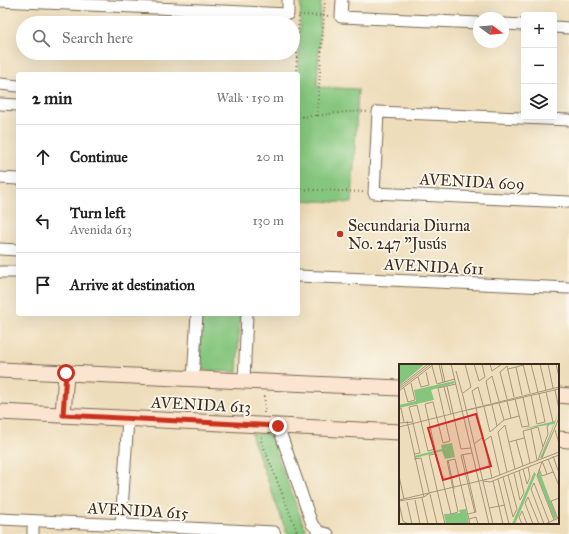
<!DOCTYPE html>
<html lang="en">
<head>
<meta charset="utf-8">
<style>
  :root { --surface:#fff; --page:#f2f2f2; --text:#222; --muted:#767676; --line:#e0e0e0 }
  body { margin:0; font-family:"IM FELL Great Primer",serif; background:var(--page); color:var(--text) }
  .controls { position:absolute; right:12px; top:12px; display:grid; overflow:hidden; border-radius:4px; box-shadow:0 4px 16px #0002 }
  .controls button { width:36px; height:36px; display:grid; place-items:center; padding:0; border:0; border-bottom:1px solid var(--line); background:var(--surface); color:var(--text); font:20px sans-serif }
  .compass { position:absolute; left:473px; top:12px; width:36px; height:36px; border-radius:50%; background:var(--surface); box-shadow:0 4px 16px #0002; rotate:106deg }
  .stop { position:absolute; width:12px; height:12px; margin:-9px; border:3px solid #c8321e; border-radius:50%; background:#fff }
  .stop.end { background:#c8321e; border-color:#fff; box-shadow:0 1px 4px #0008 }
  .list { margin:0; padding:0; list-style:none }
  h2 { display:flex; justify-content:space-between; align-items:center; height:52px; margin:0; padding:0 16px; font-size:17px }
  h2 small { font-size:13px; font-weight:400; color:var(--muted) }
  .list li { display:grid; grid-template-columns:26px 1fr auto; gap:12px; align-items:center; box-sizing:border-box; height:64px; padding:0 16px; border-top:1px solid var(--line) }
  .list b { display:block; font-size:15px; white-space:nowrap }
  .list p { margin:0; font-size:13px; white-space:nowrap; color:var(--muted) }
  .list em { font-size:13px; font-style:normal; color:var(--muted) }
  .icon { flex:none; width:22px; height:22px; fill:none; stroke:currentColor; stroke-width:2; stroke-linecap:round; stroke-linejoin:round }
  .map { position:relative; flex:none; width:569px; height:534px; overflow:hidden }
  .search { position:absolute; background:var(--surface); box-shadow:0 4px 16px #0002; left:16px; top:16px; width:284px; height:44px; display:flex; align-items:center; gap:10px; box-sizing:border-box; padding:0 14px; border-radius:22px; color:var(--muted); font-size:15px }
  .panel { position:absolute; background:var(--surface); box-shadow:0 4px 16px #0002; left:16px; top:72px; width:284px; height:244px; border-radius:4px }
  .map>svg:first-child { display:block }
</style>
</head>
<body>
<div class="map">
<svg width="569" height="534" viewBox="0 0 569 534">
  <rect width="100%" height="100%" fill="#fbf7ec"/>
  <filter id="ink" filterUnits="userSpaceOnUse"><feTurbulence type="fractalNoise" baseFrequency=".025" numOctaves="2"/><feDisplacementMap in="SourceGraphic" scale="8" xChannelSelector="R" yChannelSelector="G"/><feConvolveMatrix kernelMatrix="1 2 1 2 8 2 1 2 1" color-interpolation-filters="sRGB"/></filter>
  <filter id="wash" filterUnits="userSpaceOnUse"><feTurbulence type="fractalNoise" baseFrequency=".012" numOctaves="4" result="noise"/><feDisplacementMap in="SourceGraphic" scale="16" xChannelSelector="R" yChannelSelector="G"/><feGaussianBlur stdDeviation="0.9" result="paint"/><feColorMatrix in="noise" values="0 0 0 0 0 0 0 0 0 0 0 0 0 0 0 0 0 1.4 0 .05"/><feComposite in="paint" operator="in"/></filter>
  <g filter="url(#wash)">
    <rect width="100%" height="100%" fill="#eeddba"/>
    <g fill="#85c67e" stroke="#60784e">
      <polygon points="301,0 321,0 317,87 358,89 352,203 298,200 298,76"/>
      <polygon points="202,314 240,314 237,372 199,370"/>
      <polygon points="251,434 269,434 307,534 287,534"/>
    </g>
  </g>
  <g filter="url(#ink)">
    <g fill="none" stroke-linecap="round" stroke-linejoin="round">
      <g stroke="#7a6955" stroke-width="13">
        <g id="street">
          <polyline points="342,0 341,17 479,23"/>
          <polyline points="0,1 288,14 288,0"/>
          <polyline points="503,24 524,25"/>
          <polyline points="554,27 569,28"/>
          <polyline points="0,84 18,86"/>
          <polyline points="0,104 18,105"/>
          <polyline points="569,120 378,112 374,193 569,202"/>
          <polyline points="0,178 18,179"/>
          <polyline points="0,249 18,250"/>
          <polyline points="0,272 18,272"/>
          <polyline points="298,276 569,288"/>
          <polyline points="193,379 197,314"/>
          <polyline points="244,381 247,314"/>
          <polyline points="278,426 312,524 320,532 328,534"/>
          <polyline points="0,519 274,532 275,534"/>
          <polyline points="121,525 128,419"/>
          <polyline points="33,534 33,521"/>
        </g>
      </g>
      <g stroke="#7a6955" stroke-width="17">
        <g id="secondary">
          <polyline points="0,370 400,388"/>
          <polyline points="558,395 569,396"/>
          <polyline points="0,412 400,432"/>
          <polyline points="63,415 66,373"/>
          <polyline points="558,439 569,440"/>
        </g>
      </g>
      <g stroke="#7a6955" stroke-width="2" stroke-dasharray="1 3" stroke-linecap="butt">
        <polyline points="299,15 330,16"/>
        <polyline points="296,74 299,17"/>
        <polyline points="317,116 325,0"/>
        <path d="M 298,117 C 322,116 345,110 368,112"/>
        <polyline points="298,189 363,192"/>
        <polyline points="264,413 265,395"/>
        <polyline points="262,437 261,440 298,534"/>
      </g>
      <use href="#street" stroke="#fff" stroke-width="11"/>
      <use href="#secondary" stroke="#fce5d0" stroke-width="15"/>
    </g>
  </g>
  <g fill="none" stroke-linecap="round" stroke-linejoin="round" filter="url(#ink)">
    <polyline stroke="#c8321e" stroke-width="5" points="66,373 63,415 278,426"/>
  </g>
  <circle fill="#c8321e" stroke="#fbf7ec" stroke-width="1.5" cx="340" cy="234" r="4"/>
  <g text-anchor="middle" stroke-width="3.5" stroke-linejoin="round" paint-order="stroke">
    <g font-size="16" fill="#3b2a1e" stroke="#fbf7ec">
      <text transform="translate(472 181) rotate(3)" y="6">AVENIDA 609</text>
      <text transform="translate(434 266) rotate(3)" y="6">AVENIDA 611</text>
      <text transform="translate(201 404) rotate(3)" y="6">AVENIDA 613</text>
      <text transform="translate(138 510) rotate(3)" y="6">AVENIDA 615</text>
    </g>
    <g font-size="16" fill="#3b2a1e" stroke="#fbf7ec" text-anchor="start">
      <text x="348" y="231">Secundaria Diurna<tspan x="348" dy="18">No. 247 "Jusús</tspan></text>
    </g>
  </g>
  <g transform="translate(399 364)">
    <rect width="160" height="160" fill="#eeddba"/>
    <path d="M 0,0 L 26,0 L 0,22 ZM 55,17 L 56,19 L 32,26 L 35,36 L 0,44 L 0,41 L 17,37 L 15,26 ZM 160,48 L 143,94 L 141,94 L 155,60 L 123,65 L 156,57 ZM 53,79 L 56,93 L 46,95 L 43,87 L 16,94 L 15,92 L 43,85 L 42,81 ZM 140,106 L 158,154 L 155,155 L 138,111 ZM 135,108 L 137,110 L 116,160 L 113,160 ZM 67,145 L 70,160 L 47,160 L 45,150 L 61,149 L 60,146 Z" fill="#85c67e"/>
    <path fill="none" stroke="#a6957c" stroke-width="1" d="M 40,0 L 44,18M 42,0 L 46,18M 52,0 L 90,160M 75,0 L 80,17 L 86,13 L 83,0M 91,0 L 93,7 L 103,0M 124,0 L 131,29M 132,0 L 139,28M 141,0 L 147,26M 149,0 L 154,24M 157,0 L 160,13M 33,2 L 38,20 L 56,15M 117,3 L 123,31M 109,5 L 125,1M 57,7 L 64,32M 19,13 L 22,23 L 30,21 L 27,8M 48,22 L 62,85 L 72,84M 0,23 L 29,0M 45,23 L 52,50M 5,24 L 9,38 L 16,36 L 12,19M 0,25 L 32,0M 156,26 L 160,45M 0,27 L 35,0M 147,28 L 154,58M 64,29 L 72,23 L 66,0M 132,31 L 138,60 L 146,58 L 140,30M 64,32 L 94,160M 108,35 L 101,8 L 108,2 L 115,33M 116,35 L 123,63 L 130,62 L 124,33M 108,37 L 112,54M 92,39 L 87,17 L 93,12 L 100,37M 100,39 L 105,56M 93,41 L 98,62M 77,43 L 73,27 L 79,23 L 84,41M 85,43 L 91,68 L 105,56M 0,45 L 2,44 L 5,58M 69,46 L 160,25M 105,56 L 120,52M 8,57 L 25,133M 14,58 L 10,43 L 18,41 L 29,87 L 36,85 L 26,40 L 34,38 L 44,79 L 51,77 L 39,24 L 57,20M 0,59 L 14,58M 14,59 L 21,89 L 15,90M 0,63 L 160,23M 132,65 L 138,96M 156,66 L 160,79M 117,76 L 124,102M 110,78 L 125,74M 75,80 L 84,73 L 77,44M 73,89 L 62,91 L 76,149M 64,91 L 77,148 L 69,150M 154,92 L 160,109M 143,94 L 160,54M 15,95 L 22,94 L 30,128M 149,95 L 160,122M 49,96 L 55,125M 139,96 L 149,70 L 148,62 L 150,61M 143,97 L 148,110M 143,98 L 138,112 L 155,156M 131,99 L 124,67 L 139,63 L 144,83M 124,105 L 128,120M 140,105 L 143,112 L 154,108M 120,107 L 125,129 L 121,136M 108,108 L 99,68 L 106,61 L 116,105M 115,109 L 121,136M 109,111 L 118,145 L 114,153M 0,112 L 5,135M 104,113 L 114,153M 93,114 L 85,77 L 92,72 L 101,111M 99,115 L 110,160M 84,117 L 91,118 L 160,91M 94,117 L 104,160M 135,119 L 132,125 L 145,160M 135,119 L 150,158M 128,120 L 131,113 L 129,103M 31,130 L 38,160M 129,133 L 140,160M 129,133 L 126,139 L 134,160M 23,134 L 29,160M 0,136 L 93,114 L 160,88M 16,136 L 21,160M 0,137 L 25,133 L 32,128M 8,138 L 13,160M 0,139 L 4,157 L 9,160M 90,144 L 106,141M 123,147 L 128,160M 70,155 L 77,153 L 79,160M 159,155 L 152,137 L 160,134M 46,160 L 30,91 L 37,90 L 52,150 L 59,148 L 48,97 L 56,95 L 71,160M 123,160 L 120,153 L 123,147M 146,160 L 160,154"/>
    <path fill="#d62828" fill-opacity="0.15" stroke="#d62828" stroke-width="2" d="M 77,50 L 92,102 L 44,116 L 29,64 Z"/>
    <rect width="160" height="160" fill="none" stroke="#3b2a1e" stroke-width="2"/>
  </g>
</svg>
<div class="controls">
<button>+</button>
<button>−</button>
<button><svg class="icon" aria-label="layers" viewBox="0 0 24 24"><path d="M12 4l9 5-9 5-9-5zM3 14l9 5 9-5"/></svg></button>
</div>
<svg class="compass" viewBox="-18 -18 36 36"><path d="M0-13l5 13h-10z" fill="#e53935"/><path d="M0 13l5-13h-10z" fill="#767676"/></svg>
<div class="stop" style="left:66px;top:373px"></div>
<div class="stop end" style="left:278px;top:426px"></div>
<div class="search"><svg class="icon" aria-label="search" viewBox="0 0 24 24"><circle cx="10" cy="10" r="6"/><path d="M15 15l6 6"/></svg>Search here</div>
<section class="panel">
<h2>2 min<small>Walk · 150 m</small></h2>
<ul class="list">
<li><svg class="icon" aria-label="ahead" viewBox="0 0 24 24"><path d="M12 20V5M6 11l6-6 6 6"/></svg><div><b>Continue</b></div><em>20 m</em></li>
<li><svg class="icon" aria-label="left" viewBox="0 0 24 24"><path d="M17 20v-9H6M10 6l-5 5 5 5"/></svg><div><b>Turn left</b><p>Avenida 613</p></div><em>130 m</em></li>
<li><svg class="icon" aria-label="arrive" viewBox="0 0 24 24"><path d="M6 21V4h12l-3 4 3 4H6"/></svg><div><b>Arrive at destination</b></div></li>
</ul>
</section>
</div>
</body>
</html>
